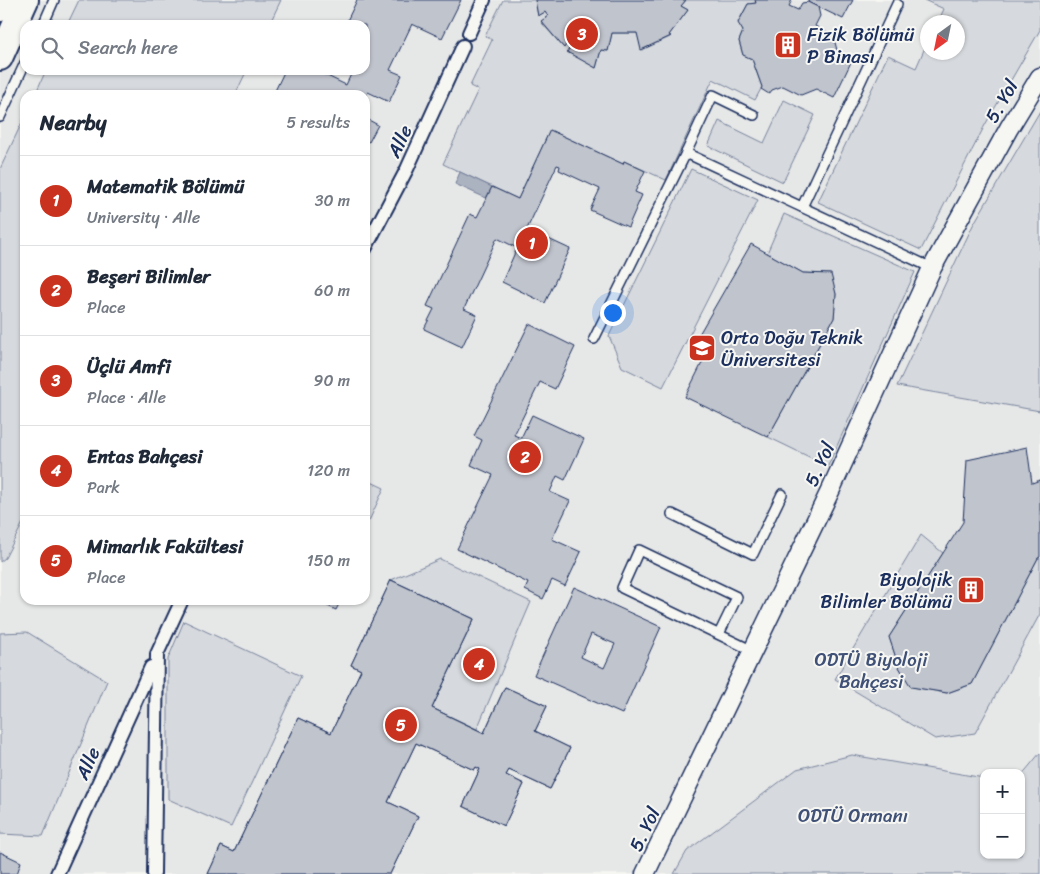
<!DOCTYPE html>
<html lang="en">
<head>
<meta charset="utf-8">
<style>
  :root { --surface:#fff; --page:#f6f6f7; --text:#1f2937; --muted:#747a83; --line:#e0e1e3; --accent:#c8321e }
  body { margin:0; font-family:Sriracha,sans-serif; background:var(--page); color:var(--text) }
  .controls { position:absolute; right:15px; bottom:15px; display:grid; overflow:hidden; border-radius:10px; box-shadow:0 1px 4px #0004 }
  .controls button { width:45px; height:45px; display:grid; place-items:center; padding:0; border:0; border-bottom:1px solid var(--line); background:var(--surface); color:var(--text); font:25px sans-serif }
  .compass { position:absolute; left:920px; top:15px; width:45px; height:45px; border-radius:50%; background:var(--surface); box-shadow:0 1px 4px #0004; rotate:213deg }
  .you { position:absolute; left:612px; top:312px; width:18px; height:18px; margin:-12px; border:4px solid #fff; border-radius:50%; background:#1a73e8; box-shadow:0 0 0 8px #1a73e833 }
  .badge { display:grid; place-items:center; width:32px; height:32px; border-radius:50%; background:var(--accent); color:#fff; font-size:16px; font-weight:700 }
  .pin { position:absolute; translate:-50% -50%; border:2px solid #fff; box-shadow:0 1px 5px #0006 }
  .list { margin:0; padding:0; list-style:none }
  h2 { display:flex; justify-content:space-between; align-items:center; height:65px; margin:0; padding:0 20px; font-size:21px }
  h2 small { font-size:16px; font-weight:400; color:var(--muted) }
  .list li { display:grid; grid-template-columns:32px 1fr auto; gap:15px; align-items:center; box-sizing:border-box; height:90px; padding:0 20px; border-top:1px solid var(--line) }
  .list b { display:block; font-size:19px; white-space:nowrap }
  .list p { margin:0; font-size:16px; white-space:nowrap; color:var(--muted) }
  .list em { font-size:16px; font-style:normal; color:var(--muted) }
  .icon { flex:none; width:28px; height:28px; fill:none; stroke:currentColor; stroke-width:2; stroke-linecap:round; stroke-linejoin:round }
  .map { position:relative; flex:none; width:1040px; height:874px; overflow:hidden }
  .search { position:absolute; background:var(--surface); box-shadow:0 1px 4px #0004; left:20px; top:20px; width:350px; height:55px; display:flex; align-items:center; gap:12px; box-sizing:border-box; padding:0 18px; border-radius:15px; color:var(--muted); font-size:19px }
  .panel { position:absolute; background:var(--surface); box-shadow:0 1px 4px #0004; left:20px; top:90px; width:350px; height:515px; border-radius:15px }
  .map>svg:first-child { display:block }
</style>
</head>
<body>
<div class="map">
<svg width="1040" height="874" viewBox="0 0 1040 874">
  <rect width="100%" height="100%" fill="#f6f6f2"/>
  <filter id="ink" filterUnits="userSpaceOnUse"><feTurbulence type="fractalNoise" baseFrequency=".02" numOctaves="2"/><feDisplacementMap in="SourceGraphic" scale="10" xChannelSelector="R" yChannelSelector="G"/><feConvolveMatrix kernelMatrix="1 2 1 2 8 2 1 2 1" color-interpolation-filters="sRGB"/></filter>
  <g filter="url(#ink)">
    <path fill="#e6e7e7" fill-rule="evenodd" d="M 0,0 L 1040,0 L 1040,874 L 0,874 ZM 928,22 L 958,22 L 958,52 L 928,52 ZM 25,25 L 365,25 L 365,70 L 25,70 ZM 25,95 L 365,95 L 365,600 L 25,600 ZM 984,773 L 1021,773 L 1021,855 L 984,855 Z"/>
    <g fill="#d6d9dd" stroke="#78849e">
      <polygon points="79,0 281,0 269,25 67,25"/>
      <polygon points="503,0 535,0 538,16 545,12 548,16 541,22 563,47 569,40 573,43 568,52 596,68 601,50 608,51 612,33 637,33 642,50 670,37 669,35 688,10 681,6 686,0 755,0 756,3 748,4 738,22 743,31 739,41 743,55 752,59 762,87 755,100 713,79 666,180 624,161 623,164 550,130 518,199 443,164 478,90 470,86 492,40 485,36"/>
      <polygon points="924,0 1040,0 1040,30 985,125 921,250 818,202 888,55 916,68 927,43 928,52 958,52 958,22 938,22 944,9"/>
      <polygon points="46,70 247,70 235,95 35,95"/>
      <polygon points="784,100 815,115 783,182 708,146 719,121 764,143"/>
      <polygon points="1040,111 1040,411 897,386 973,225"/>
      <polygon points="25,116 25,519 5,558 0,562 0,169"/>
      <polygon points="691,169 758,200 663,387 622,367 609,336"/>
      <polygon points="784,214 915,272 828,466 768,437 834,318 836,294 830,274 803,273 767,253"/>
      <polygon points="365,479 384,488 369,521 365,520"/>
      <polygon points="921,535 943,553 889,637 899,667 912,687 947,693 972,684 1038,558 1040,558 1040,614 975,733 935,739 835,679"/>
      <polygon points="440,559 531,602 477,729 432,708 474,619 391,580"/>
      <polygon points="184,621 301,676 231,827 168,799 168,659"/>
      <polygon points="27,632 107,681 43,836 0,834 0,633"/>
      <polygon points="1040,753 1040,874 674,874 687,851 797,769 852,755 984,778 984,855 1021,855 1021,776"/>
    </g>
    <polygon fill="#abb2c0" stroke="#717e99" points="460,172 492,187 486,198 455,184"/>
    <g fill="#c0c4cd" stroke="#1b2f5e" fill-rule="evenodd">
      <polygon points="357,0 461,0 442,38 412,24 390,70 402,75 389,102 368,92 365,99 365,95 273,95 285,70 315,70 346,85 353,70 365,70 365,25 345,25"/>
      <polygon points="535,0 686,0 681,6 688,10 669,35 671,36 641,50 637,33 612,33 608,51 601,50 596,68 567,52 573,43 569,40 564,48 541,21 548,16 545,12 538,16"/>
      <polygon points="755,0 792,0 789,6 798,10 802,3 808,2 818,7 820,16 815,26 833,35 837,50 852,60 834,98 816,89 801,95 783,86 772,90 769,94 761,89 762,87 752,59 743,55 739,41 743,31 738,23 748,4 756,3"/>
      <polygon points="809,0 853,0 843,19 808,2"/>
      <polygon points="365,118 378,125 369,142 365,140"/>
      <polygon points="550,130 623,164 624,161 645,171 635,192 642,195 628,227 590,210 600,189 559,170 560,166 557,165 527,229 570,249 545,303 502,282 517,248 497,238 464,309 477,315 462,347 424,329 434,309 427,306 470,214 477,217 492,187 518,199"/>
      <polygon points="751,244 803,273 831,274 836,294 834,318 768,437 685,397 711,345 698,336"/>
      <polygon points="529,324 575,347 555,389 540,382 514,435 521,438 532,415 584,439 565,480 557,476 550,492 570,501 552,539 581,552 565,586 552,580 543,599 525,590 528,583 457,549 493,475 471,465 482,440 474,436"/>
      <polygon points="1027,447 1032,483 1040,480 1040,557 1038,558 972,684 947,693 911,687 899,667 889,637 963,522 967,460"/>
      <path d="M 391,580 L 474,619 L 432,708 L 484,733 L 505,687 L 547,706 L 535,731 L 570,748 L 550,789 L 509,770 L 506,775 L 524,784 L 504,826 L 463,806 L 480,769 L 476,767 L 474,770 L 416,743 L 388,802 L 418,816 L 390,874 L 208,874 L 221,846 L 234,852 L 298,718 L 331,733 L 361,670 L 351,665 ZM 300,792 L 344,812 L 321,861 L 277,840 Z"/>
      <polygon points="391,580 474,619 432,708 484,733 505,687 547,706 535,731 570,748 550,789 509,770 506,775 524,784 504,826 463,806 480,769 476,767 474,770 416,743 388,802 418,816 390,874 208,874 221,846 234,852 298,718 331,733 361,670 351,665"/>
      <path d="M 574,587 L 661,627 L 622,714 L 534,675 ZM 591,634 L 615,644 L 604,668 L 581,657 Z"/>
      <polygon points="315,600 341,600 336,610"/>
      <polygon points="0,852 21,862 17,874 0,874"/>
    </g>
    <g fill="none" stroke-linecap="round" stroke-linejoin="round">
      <g stroke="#1b2f5e" stroke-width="12">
        <g id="service">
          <polyline points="43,25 54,0"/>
          <polyline points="0,117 25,63"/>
          <polyline points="686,153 713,95 754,115"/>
          <polyline points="802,207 897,4"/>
          <polyline points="594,339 686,153 932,268"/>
          <polyline points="672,514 753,554 782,494"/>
          <polyline points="719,634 737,597 639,550 622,588 753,651"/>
        </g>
      </g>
      <g stroke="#1b2f5e" stroke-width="16">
        <g id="pedestrian">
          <polyline points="469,33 484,0"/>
          <polyline points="365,249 407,169 463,46"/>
          <polyline points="57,874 151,667"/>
          <polyline points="154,874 157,654 182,600"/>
        </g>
      </g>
      <g stroke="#1b2f5e" stroke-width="21">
        <polyline id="minor" points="645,874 832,487 932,268 1009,128 1040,77"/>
      </g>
      <g stroke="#1b2f5e" stroke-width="28">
        <g id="secondary">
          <polyline points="0,9 4,0"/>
          <polyline points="0,58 26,0"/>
        </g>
      </g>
      <use href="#service" stroke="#f6f6f2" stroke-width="9"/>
      <use href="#pedestrian" stroke="#f6f6f2" stroke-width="12"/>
      <use href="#minor" stroke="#f6f6f2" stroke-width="18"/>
      <use href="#secondary" stroke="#f6f6f2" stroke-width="24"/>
    </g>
  </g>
  <defs>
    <g id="building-square" transform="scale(1.4375)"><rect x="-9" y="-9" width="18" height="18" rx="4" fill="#c8321e" stroke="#f6f6f2"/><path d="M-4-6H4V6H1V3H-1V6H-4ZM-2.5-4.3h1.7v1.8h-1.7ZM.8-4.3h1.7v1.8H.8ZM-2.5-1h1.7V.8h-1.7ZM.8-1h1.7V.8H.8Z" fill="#fff"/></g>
    <g id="university-square" transform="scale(1.4375)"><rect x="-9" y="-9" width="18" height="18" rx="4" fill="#c8321e" stroke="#f6f6f2"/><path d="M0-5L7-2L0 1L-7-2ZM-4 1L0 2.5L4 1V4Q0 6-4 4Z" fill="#fff"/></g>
  </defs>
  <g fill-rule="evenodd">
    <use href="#building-square" x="788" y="45"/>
    <use href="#university-square" x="702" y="348"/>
    <use href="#building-square" x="971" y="590"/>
  </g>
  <g text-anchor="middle" stroke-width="4" stroke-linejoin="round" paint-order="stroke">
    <g font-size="19" fill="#1b2f5e" stroke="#f6f6f2" text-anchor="start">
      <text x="807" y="41">Fizik Bölümü<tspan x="807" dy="22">P Binası</tspan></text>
      <text x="721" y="344">Orta Doğu Teknik<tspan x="721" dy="22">Üniversitesi</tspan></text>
      <text x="952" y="586" text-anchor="end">Biyolojik<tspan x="952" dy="22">Bilimler Bölümü</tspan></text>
    </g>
    <g font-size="19" fill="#1b2f5e" stroke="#f6f6f2">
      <text transform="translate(1001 101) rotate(-60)" y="7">5. Yol</text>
      <text transform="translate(399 141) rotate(-65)" y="7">Alle</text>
      <text transform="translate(819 464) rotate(-65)" y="7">5. Yol</text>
      <text transform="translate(87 763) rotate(-66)" y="7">Alle</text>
      <text transform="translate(644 829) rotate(-64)" y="7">5. Yol</text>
    </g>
    <g font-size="19" fill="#405177" stroke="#f6f6f2">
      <text x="871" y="666">ODTÜ Biyoloji<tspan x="871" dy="22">Bahçesi</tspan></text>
      <text x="853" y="822">ODTÜ Ormanı</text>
    </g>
  </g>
</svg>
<div class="controls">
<button>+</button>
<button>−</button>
</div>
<svg class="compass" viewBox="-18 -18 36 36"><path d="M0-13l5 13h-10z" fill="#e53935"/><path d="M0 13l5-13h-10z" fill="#747a83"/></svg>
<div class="you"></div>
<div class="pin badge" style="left:532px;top:243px">1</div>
<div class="pin badge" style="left:525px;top:457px">2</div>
<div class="pin badge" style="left:582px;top:34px">3</div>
<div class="pin badge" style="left:479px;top:664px">4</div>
<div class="pin badge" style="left:401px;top:725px">5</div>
<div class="search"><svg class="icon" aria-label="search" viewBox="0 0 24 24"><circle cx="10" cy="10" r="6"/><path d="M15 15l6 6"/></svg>Search here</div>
<section class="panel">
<h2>Nearby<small>5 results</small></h2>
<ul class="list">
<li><span class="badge">1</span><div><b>Matematik Bölümü</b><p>University · Alle</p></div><em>30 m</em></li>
<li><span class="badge">2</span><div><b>Beşeri Bilimler</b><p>Place</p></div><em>60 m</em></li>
<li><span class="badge">3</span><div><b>Üçlü Amfi</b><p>Place · Alle</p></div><em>90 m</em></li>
<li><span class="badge">4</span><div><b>Entas Bahçesi</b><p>Park</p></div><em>120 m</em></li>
<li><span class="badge">5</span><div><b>Mimarlık Fakültesi</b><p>Place</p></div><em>150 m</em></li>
</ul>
</section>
</div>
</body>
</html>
